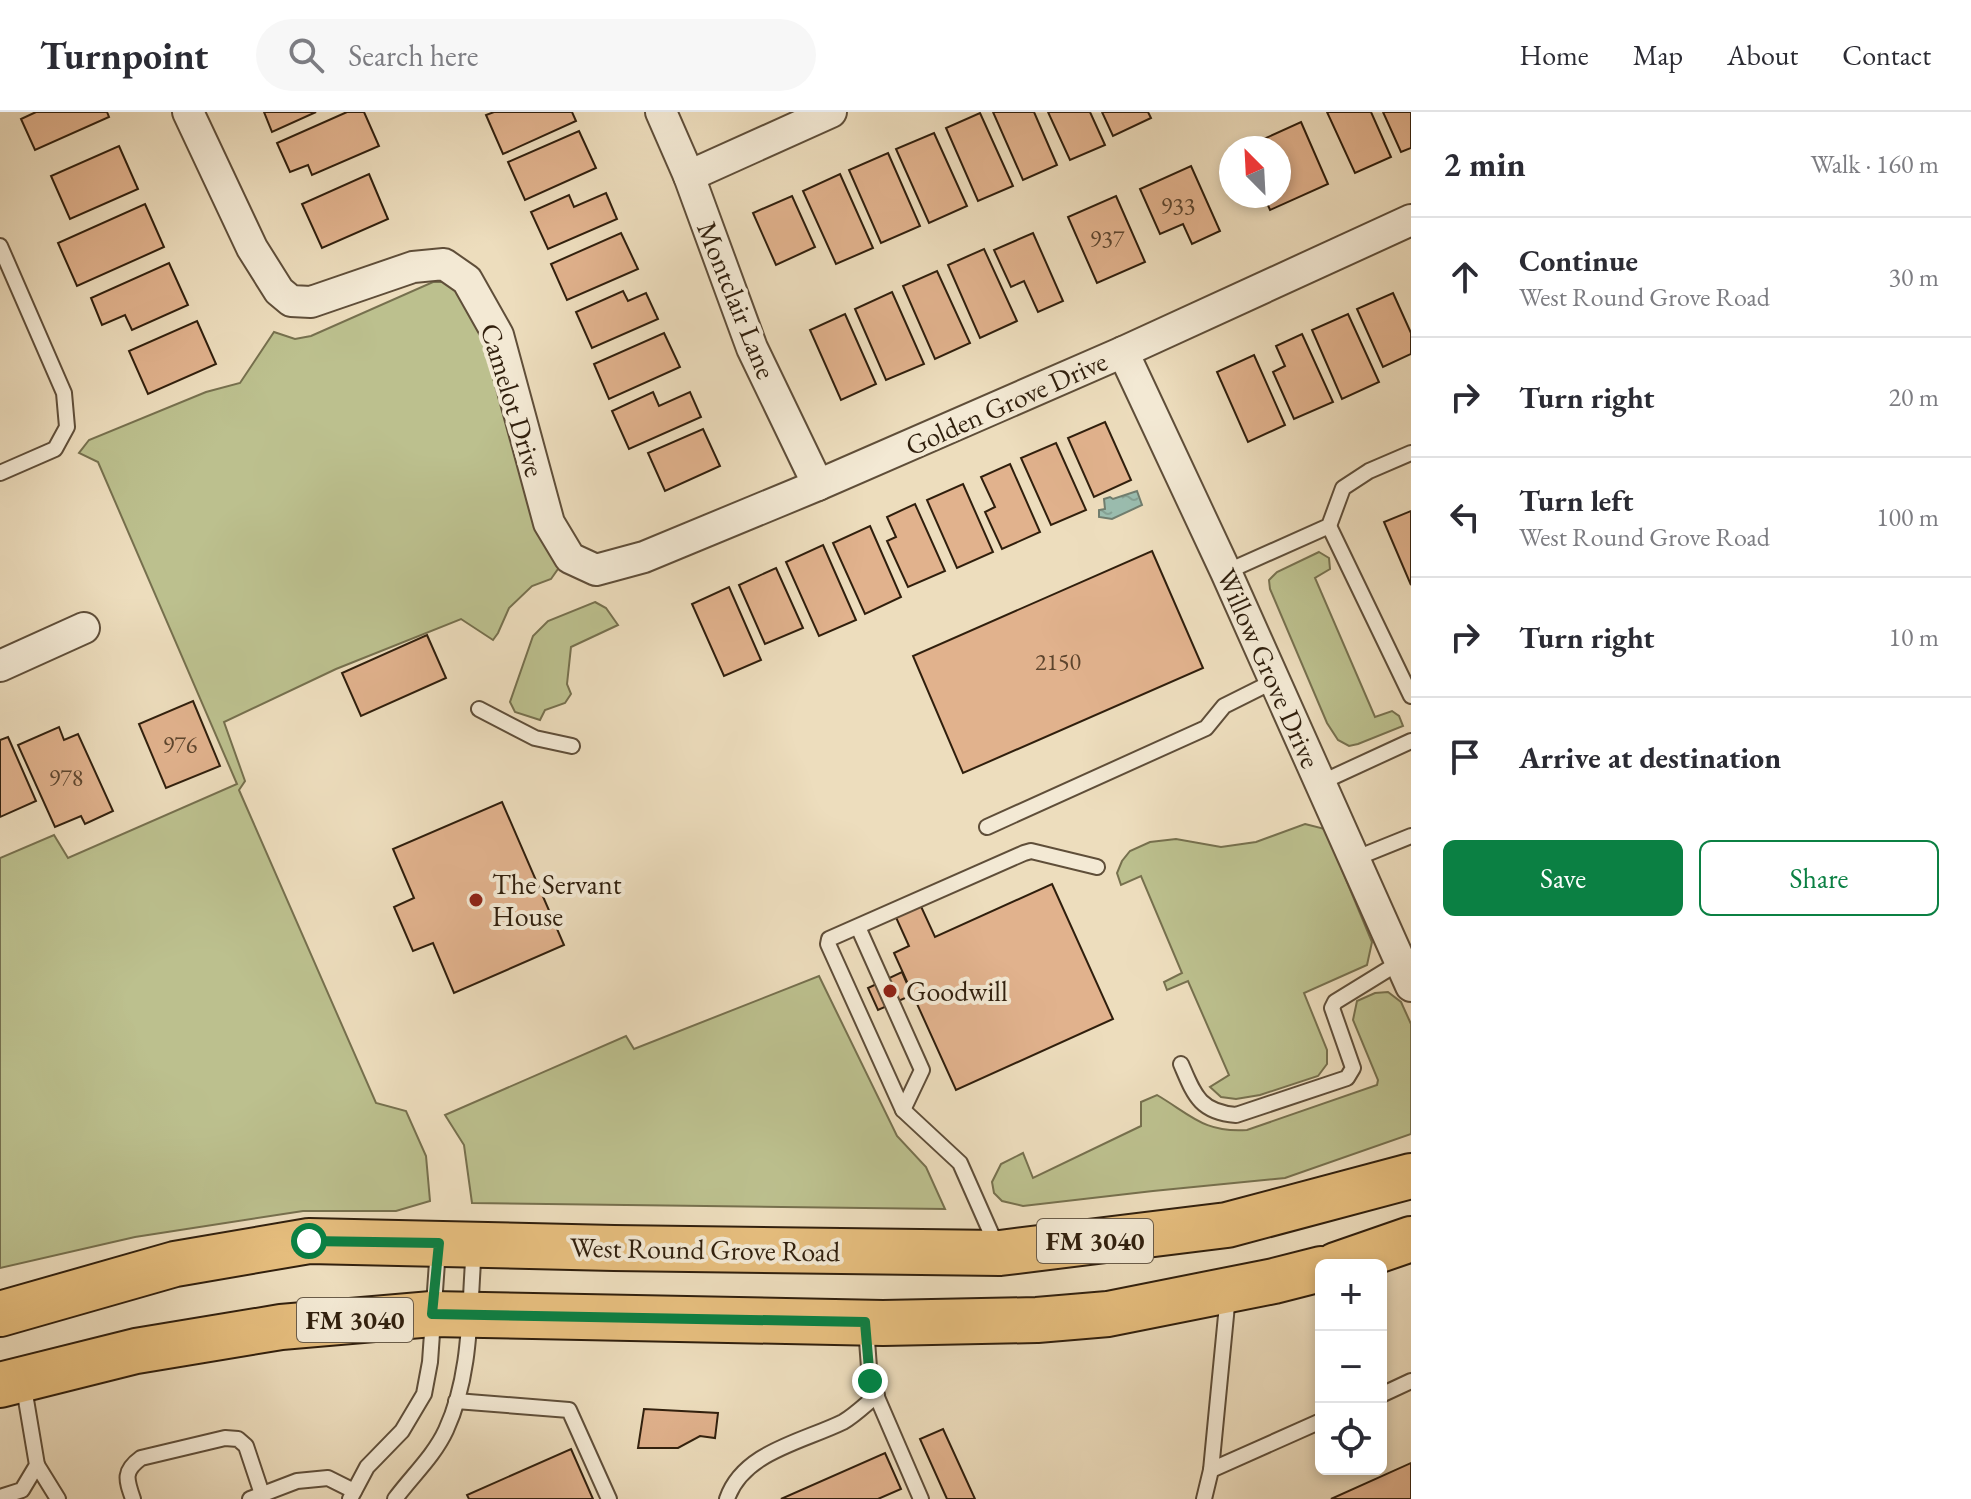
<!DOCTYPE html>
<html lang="en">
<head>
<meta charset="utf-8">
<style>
  :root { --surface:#fff; --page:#f7f7f7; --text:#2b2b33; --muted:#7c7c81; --line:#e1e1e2; --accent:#0b8043 }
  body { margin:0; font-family:"EB Garamond",serif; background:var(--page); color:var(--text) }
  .controls { position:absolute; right:24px; bottom:24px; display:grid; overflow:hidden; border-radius:12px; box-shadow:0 4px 12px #0003 }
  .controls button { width:72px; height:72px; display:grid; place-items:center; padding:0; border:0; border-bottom:2px solid var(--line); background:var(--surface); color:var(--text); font:40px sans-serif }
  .compass { position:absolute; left:1219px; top:24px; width:72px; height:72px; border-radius:50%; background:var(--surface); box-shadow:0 4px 12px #0003; rotate:336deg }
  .stop { position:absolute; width:24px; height:24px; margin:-18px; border:6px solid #0b8043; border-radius:50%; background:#fff }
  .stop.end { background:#0b8043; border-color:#fff; box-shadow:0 2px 8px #0008 }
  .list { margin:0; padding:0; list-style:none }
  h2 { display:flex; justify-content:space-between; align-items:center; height:104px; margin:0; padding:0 32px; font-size:34px }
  h2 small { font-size:26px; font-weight:400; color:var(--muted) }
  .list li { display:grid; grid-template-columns:52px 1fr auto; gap:24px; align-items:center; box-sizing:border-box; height:120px; padding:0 32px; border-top:2px solid var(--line) }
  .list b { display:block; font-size:30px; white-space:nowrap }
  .list p { margin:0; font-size:26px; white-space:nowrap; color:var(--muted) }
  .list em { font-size:26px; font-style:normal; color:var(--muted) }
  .actions { display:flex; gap:16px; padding:24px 32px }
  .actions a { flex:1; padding:18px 0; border:2px solid var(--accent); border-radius:12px; text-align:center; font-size:28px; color:var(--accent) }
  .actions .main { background:var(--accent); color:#fff }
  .icon { flex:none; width:44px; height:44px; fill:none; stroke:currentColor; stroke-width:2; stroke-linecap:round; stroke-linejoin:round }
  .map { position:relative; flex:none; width:1411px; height:1387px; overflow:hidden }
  header { display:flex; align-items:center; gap:48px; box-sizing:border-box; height:112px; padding:0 40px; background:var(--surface); border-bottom:2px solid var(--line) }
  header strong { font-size:38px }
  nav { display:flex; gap:44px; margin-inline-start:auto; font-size:28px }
  .search { width:560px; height:72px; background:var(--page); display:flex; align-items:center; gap:20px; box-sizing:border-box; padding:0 28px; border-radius:44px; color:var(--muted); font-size:30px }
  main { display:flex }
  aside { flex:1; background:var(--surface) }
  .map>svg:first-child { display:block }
</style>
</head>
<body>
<header>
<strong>Turnpoint</strong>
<div class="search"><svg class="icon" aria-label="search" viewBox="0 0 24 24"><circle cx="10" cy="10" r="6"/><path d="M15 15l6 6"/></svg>Search here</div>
<nav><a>Home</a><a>Map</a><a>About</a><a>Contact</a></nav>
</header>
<main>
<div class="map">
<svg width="1411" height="1387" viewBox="0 0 1411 1387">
  <defs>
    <pattern id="water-ripples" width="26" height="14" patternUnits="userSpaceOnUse" patternTransform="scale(2)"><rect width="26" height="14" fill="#9abcae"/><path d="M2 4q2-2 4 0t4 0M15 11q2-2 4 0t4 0" fill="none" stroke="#85a194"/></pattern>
  </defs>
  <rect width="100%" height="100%" fill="#edddbd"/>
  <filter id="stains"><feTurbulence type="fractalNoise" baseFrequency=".0025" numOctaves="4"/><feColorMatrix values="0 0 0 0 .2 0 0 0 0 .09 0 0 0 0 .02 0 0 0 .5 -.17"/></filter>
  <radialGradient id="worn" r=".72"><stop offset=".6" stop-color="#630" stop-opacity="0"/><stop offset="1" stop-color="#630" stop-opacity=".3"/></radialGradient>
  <g fill="#bcc08e" stroke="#76704e" stroke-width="2">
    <polygon points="433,170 448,170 466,184 479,206 560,454 551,467 532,474 509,496 498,521 493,528 461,507 336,557 224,610 245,669 239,678 376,991 406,999 426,1044 430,1089 396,1099 303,1099 135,1125 0,1156 0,746 54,723 68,746 237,672 98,350 79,341 89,328 206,280 240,271 274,220 295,227 311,224"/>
    <polygon points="1319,440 1329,446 1330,457 1315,466 1375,605 1392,599 1399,604 1403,614 1358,632 1349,634 1338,628 1327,611 1270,477 1269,468 1277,460"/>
    <polygon points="595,490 606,496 618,513 571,535 567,572 571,582 565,591 545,598 540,608 515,600 510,590 533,524 548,509"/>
    <polygon points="1305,712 1325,717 1372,830 1367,853 1304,881 1327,938 1327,952 1318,964 1260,983 1236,987 1221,985 1210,975 1229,963 1188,869 1167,878 1164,870 1182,861 1141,764 1121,773 1117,761 1122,749 1130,739 1150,730 1176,727 1221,735 1256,730"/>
    <polygon points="819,864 897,1024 926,1055 945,1097 472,1091 464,1033 445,1003 626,924 634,937"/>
    <path d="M 1388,880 L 1401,890 L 1411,912 L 1411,1022 L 1285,1066 L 1153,1079 L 1023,1094 L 1002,1089 L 994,1081 L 992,1070 L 1001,1052 L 1023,1041 L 1033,1066 L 1141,1014 L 1141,990 L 1157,983 C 1191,1003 1204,1021 1247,1018 L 1377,973 L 1378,968 L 1353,908 L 1357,889 L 1375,881 Z"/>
  </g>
  <polygon fill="url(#water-ripples)" stroke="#707d6e" stroke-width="2" points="1137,379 1142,393 1112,407 1099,405 1099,398 1105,397 1104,387 1110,385 1113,387"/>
  <g fill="#e1b28d" stroke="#301f0d" stroke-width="2">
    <polygon points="36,0 107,0 109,5 35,38 21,7"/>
    <polygon points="264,0 316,0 272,20"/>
    <polygon points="347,0 364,0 379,34 312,63 308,53 290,60 277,31"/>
    <polygon points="494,0 572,0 576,9 503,42 486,3"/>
    <polygon points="993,0 1034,0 1057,53 1023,68"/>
    <polygon points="1048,0 1090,0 1105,33 1070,48"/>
    <polygon points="1102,0 1148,0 1151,6 1113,24"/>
    <polygon points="1327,0 1371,0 1391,45 1355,61"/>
    <polygon points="1383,0 1411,0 1411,36 1401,40"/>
    <polygon points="980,1 1013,74 978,89 946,16"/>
    <polygon points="1301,10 1328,72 1270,98 1264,84 1279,84 1279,36 1244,36"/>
    <polygon points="579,19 596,56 525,88 508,50"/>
    <polygon points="934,21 967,94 929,111 896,37"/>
    <polygon points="119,34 138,77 70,107 51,64"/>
    <polygon points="888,41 920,114 881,131 849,58"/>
    <polygon points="1191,54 1220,119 1192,132 1183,112 1160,122 1140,77"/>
    <polygon points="369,62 388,107 322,136 302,92"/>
    <polygon points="840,62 873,136 836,152 803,79"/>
    <polygon points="606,81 617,107 548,137 531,100 569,83 574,95"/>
    <polygon points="792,84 815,135 776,153 753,101"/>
    <polygon points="1116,84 1145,150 1097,171 1068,105"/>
    <polygon points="145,92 164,135 77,174 58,131"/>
    <polygon points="621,121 638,157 567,188 551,152"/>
    <polygon points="1033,121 1063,189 1038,200 1024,169 1011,175 994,138"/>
    <polygon points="984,137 1017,209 980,226 948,153"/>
    <polygon points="169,151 188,193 132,218 125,203 102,213 91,186"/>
    <polygon points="937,159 970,231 935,247 903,174"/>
    <polygon points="623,179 628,189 646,181 658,207 592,236 576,200"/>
    <polygon points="892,180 924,252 886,268 855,197"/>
    <polygon points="1393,181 1411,221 1411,242 1383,255 1357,197"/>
    <polygon points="845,202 876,272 841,288 810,218"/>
    <polygon points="1348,202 1379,270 1342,287 1312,218"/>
    <polygon points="197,209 216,252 148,282 129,239"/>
    <polygon points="664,221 680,255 609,287 594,252"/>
    <polygon points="1302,222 1333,290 1294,307 1273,260 1285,254 1276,234"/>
    <polygon points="1254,243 1285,313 1248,330 1217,260"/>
    <polygon points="653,280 659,294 690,280 701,305 629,337 612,299"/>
    <polygon points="1105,310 1131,368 1094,385 1068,326"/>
    <polygon points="703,317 720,354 665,379 648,341"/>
    <polygon points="1056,331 1086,398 1051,413 1021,346"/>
    <polygon points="1010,352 1040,420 1002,437 985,400 995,395 981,365"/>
    <polygon points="963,372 993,440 957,456 927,388"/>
    <polygon points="915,392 945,459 908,475 887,429 896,425 887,405"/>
    <polygon points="1411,399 1411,473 1384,410"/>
    <polygon points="870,414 901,485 865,502 833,431"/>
    <polygon points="823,433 856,508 819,524 786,450"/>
    <polygon points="1152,439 1203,556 963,661 913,544"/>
    <polygon points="776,456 803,516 765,532 739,473"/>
    <polygon points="729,475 761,548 724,564 692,492"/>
    <polygon points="427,523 446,566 361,604 342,561"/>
    <polygon points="193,589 220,654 166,676 139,612"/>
    <polygon points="59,615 64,628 78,622 113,699 85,712 81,704 55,715 18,633"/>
    <polygon points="8,625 36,689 0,705 0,628"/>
    <polygon points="502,690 564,833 454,881 433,831 413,839 394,795 414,786 393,737"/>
    <polygon points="1052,772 1113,907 956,978 894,841 909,834 894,801 919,790 935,825"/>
    <polygon points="902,860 912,883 878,898 868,876"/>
    <polygon points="644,1297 718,1301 715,1326 700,1324 678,1336 638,1336"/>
    <polygon points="943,1317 975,1387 947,1387 920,1327"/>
    <polygon points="571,1337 593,1387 469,1387 467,1383"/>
    <polygon points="885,1341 901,1377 878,1387 781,1387"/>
    <polygon points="1411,1351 1411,1387 1331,1387"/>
  </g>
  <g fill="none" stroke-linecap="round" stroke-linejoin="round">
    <g stroke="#5f4e39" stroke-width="18">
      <g id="service">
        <polyline points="0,134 64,281 67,315 55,337 0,361"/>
        <polyline points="1329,414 1411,584"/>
        <polyline points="1226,460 1329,414 1343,376 1369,359 1411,341"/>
        <polyline points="479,597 535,626 572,634"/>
        <polyline points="1320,671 1411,629"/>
        <polyline points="987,715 1206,616 1224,594 1274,569"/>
        <polyline points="1354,747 1411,724"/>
        <polyline points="858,815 922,958 903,998"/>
        <path d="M 1181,952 C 1194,982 1199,1000 1236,1003 L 1347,966 L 1353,956 L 1332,896 L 1335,890 L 1400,850"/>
        <polyline points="998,1137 960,1051 903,998 828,832 829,827 1024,741 1031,739 1097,755"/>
        <polyline points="866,1215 870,1269 921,1387"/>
        <polyline points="1381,1283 1411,1269"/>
        <polyline points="456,1289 569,1298 609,1387"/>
        <polyline points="37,1353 58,1387"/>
        <polyline points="1211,1358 1228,1183"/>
        <polyline points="0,1385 22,1378 37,1353 23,1270"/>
        <path d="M 133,1387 C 126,1367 123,1359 141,1346 L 225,1326 L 238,1327 L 246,1334 L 262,1382"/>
        <polyline points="250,1387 297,1369 328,1366 354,1379"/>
        <polyline points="350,1387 367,1355 402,1319 424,1282 430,1250 438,1136"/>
        <path d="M 395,1387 C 412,1364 434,1344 446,1318 C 472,1262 469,1196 474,1136"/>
        <path d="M 727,1387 C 743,1340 802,1330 843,1310 C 855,1303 866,1292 877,1283"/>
        <polyline points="1204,1387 1211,1358 1321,1309"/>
      </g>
    </g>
    <g stroke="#5f4e39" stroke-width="34">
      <g id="minor">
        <polyline points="188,0 252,136 279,179 291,189 311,190 413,155 444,152 467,168 498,223 549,411 570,446 596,458 644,445 818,373 1123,240 1411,108"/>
        <polyline points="661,0 689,64 752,236 818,373"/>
        <polyline points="689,64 831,0"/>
        <polyline points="1123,240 1226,460 1411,874"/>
        <polyline points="0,554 84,516"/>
      </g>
    </g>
    <g stroke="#301f0d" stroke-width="48">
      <g id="primary">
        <polyline points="1336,1153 1411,1127"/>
        <polyline points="0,1202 175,1152 309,1129 614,1136 1000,1141 1227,1113 1411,1064"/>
        <polyline points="0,1273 136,1239 281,1215 432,1202 883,1211 1037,1208 1108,1202 1274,1169 1321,1157"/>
      </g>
    </g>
    <use href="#service" stroke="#f3e9d4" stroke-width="14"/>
    <use href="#minor" stroke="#f3e9d4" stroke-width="30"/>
    <use href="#primary" stroke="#e6be7e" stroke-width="44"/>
  </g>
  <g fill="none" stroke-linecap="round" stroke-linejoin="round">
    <polyline stroke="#0b8043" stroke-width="10" points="309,1129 439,1131 432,1202 865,1210 870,1269"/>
  </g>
  <g fill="#8f2418" stroke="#f3e9d4" stroke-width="3">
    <circle cx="476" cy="788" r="8"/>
    <circle cx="890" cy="879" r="8"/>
  </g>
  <g text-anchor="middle" stroke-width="8" stroke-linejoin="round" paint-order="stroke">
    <g font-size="24" fill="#5c442d">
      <text x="1178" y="102">933</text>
      <text x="1107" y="135">937</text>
      <text x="1058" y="558">2150</text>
      <text x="180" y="641">976</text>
      <text x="66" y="674">978</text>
    </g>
    <g fill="#f3e9d4" stroke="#6a5c49" stroke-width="2">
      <rect x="1037" y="1107" width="116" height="44" rx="6"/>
      <rect x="297" y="1186" width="116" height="44" rx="6"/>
    </g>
    <g font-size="26" font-weight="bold" fill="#301f0d">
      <text x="1095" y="1138">FM 3040</text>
      <text x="355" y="1217">FM 3040</text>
    </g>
    <g font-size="28" fill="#301f0d" stroke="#f3e9d4">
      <text transform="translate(737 188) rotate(68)" y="10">Montclair Lane</text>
      <text transform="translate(513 288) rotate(73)" y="10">Camelot Drive</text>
      <text transform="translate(1006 291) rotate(-24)" y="10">Golden Grove Drive</text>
      <text transform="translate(1269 556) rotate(66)" y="10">Willow Grove Drive</text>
      <text transform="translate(705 1137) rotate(1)" y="10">West Round Grove Road</text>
    </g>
    <g font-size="28" fill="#301f0d" stroke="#f3e9d4" text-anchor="start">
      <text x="492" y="782">The Servant<tspan x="492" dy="32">House</tspan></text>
      <text x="906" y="889">Goodwill</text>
    </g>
  </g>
  <rect width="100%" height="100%" filter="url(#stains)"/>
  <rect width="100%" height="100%" fill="url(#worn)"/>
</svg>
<div class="controls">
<button>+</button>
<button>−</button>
<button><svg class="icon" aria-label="locate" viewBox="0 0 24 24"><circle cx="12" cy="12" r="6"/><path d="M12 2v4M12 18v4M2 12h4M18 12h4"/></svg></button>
</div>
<svg class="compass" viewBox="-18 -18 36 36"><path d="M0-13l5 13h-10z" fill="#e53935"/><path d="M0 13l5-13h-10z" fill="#7c7c81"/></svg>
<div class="stop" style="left:309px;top:1129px"></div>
<div class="stop end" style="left:870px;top:1269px"></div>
</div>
<aside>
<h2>2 min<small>Walk · 160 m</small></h2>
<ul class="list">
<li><svg class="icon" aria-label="ahead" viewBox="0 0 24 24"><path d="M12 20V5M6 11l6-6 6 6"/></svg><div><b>Continue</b><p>West Round Grove Road</p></div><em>30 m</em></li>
<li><svg class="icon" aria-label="right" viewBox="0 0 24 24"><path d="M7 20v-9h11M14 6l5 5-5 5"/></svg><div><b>Turn right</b></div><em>20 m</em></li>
<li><svg class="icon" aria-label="left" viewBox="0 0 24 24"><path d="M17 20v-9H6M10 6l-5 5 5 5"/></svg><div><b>Turn left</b><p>West Round Grove Road</p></div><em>100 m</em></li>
<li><svg class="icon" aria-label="right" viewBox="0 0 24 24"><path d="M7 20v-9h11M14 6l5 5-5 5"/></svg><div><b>Turn right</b></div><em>10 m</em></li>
<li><svg class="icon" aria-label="arrive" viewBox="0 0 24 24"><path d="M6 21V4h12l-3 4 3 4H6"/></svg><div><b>Arrive at destination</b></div></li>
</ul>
<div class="actions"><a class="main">Save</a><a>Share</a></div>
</aside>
</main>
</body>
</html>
